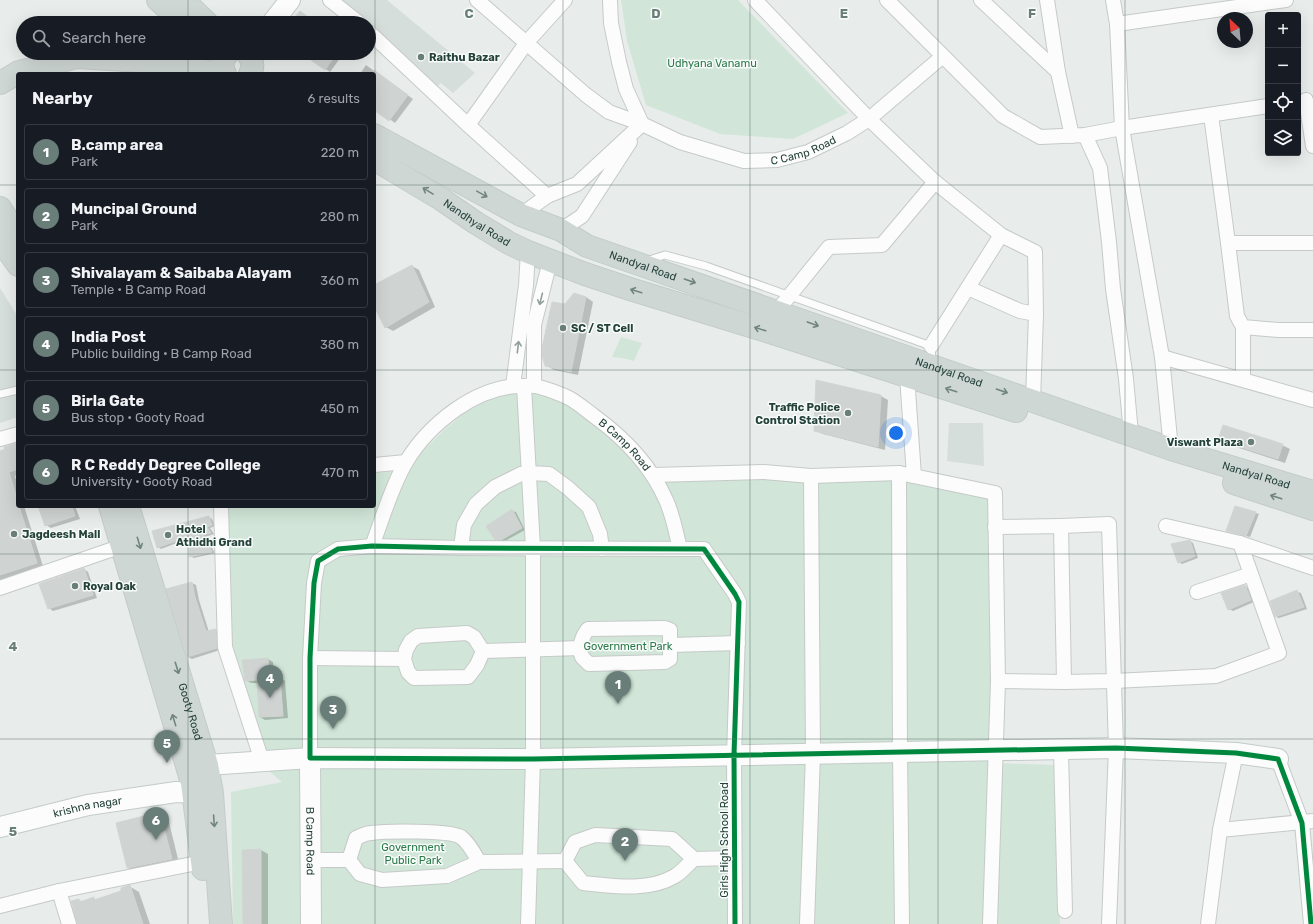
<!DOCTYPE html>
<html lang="en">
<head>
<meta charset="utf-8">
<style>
  :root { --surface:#171b24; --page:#242831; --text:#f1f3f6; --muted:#9ea1a6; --line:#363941; --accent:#697e78 }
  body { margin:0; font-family:Rubik,sans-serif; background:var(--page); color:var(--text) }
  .controls { position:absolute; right:12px; top:12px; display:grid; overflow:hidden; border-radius:4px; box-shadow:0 4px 16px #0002 }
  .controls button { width:36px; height:36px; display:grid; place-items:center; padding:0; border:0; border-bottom:1px solid var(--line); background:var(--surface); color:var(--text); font:20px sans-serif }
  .compass { position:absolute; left:1217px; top:12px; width:36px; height:36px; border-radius:50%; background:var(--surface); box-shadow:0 4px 16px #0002; rotate:334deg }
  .you { position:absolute; left:896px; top:433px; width:14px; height:14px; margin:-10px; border:3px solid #fff; border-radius:50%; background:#1a73e8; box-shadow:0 0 0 6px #1a73e833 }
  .badge { display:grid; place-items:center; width:26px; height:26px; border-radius:50%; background:var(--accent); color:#fff; font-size:13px; font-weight:700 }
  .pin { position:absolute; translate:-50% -33px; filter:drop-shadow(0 1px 2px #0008) }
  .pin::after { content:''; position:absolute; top:21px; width:14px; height:12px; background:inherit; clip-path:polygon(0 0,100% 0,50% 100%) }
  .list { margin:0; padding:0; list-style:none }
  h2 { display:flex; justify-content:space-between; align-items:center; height:52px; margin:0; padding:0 16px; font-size:17px }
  h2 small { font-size:13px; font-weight:400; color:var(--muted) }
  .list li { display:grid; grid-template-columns:26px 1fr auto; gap:12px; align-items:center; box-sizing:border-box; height:56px; margin:0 8px 8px; padding:0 8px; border:1px solid var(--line); border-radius:4px }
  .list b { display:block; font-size:15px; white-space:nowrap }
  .list p { margin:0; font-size:13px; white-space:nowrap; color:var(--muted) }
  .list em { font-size:13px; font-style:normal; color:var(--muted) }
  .icon { flex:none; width:22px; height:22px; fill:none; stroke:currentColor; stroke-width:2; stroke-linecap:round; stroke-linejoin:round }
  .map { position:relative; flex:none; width:1313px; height:924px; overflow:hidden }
  .search { position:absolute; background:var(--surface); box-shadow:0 4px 16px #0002; left:16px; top:16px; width:360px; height:44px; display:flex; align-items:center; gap:10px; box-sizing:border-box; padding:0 14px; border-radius:22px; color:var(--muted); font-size:15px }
  .panel { position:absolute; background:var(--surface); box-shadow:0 4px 16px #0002; left:16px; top:72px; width:360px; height:436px; border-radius:4px }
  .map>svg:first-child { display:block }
</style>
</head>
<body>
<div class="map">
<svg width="1313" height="924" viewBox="0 0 1313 924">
  <rect width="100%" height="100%" fill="#e8edeb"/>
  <g fill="#d6dedb">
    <polygon points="325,0 387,0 475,73 453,93 441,83 428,95 369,41 369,23 350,23"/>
    <polygon points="0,288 18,317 18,417 0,423"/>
    <polygon points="949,423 983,423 984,466 947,461"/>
  </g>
  <g fill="#d1e6d8">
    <polygon points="621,0 738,0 848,113 793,139 720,134 646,105 627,41"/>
    <polygon points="621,337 642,343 634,361 622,358 612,357"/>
    <polygon points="529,391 570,404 606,431 648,480 818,480 902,478 990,496 991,763 1054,765 1060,924 233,924 231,792 282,782 265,768 227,646 225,506 374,506 374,473 410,470 419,455 445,429 469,409 501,393"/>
  </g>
  <g fill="#0003">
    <polygon points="148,20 152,23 139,23"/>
    <polygon points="310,53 344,53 330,72 307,56"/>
    <polygon points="366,65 413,99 395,123 374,108 374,74 360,74"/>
    <polygon points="412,266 419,270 435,307 393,331 386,327 374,304 374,286"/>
    <polygon points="574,294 586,297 593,302 578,375 554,370 546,365 565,305"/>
    <polygon points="881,396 888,400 885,450 823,434 815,430"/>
    <polygon points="1220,440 1282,445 1290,449 1285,463 1227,444"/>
    <polygon points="18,444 18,474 15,476 18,487 18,506 24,506 43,566 0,580 0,452"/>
    <polygon points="39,506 75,506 80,519 51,528 46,525"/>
    <polygon points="1236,507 1259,514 1250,537 1227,531"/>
    <polygon points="512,511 516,512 525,530 505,541 499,541 495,539"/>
    <polygon points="208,517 212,519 215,526 210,528 214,534 205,537 215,553 194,558 190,556 190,538 161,549 158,547"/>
    <polygon points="1190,541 1193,543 1198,558 1182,564 1179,562"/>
    <polygon points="84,569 88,572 97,598 53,611 49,608"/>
    <polygon points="192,583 196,585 199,600 209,632 215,630 219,632 220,650 192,659 188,657 168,590"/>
    <polygon points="1245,586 1248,588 1254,602 1233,611 1229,609"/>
    <polygon points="1297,592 1301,593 1307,609 1279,618 1276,617"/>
    <polygon points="268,659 273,662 274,678 280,677 285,681 288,718 265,720 260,717 258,683 251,683 246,680"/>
    <polygon points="160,813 168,818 179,863 136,872 128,868 118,823"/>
    <polygon points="261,850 268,854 268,924 244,924"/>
    <polygon points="129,886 139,892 150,924 78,924 79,900 83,902 93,898 97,900 122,891"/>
  </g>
  <g fill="#cfd4d2" stroke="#d1d6d4">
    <polygon points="300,11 316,23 290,23"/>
    <polygon points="301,53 337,53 325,70"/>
    <polygon points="374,70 408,95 389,121 374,110"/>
    <polygon points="412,265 429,302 385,328 374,306 374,285"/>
    <polygon points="574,293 586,297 571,372 545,366 542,355 542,348 552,302 565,304"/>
    <polygon points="816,380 881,395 878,447 814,431"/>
    <polygon points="1223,425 1283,444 1278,459 1218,440"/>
    <polygon points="18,443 18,469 9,472 18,502 18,506 19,506 37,563 0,575 0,451 5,449 4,447"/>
    <polygon points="38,506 72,506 75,516 45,526"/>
    <polygon points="1235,506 1256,512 1246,536 1226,531"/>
    <polygon points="512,509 522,528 501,540 495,540 486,526"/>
    <polygon points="209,516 212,525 207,527 211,533 203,535 212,552 189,557 189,536 157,548 152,531"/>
    <polygon points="1190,540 1195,556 1178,563 1171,544"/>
    <polygon points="84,568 93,595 48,609 39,584"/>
    <polygon points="192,582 195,597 206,631 216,629 217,648 187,657 166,589"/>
    <polygon points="1245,585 1251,600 1228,610 1221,593"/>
    <polygon points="1297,590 1304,607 1275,617 1270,601"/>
    <polygon points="268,658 269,677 280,676 283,716 259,717 257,680 245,681 242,660"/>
    <polygon points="160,812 172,859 127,868 116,823"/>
    <polygon points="261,849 261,924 243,924 242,850"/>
    <polygon points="130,885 143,924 77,924 71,901 79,899 80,902 94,897 94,900 121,891 121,888"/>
  </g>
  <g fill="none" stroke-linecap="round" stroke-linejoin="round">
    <g stroke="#c5cac8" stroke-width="9">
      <g id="lane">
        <polyline points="646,261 665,255 706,266 931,346 932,363"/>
        <polyline points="0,394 18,390"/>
      </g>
    </g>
    <g stroke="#c5cac8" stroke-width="16">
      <g id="street">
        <polyline points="330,0 359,23"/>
        <polyline points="477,0 586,95 609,112 642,124"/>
        <path id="s1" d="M 610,0 L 611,23 L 619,62 L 626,89 L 642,124 L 680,142 L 744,161 L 777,160 L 808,152 L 847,133 L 869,119 L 943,56"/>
        <polyline points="755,0 869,119 935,182 1001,235 1035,252 1036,314 1033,401"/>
        <polyline points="887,0 1003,116 1040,137 1085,135 1122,128 1268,106"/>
        <polyline points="981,0 1058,72"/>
        <polyline points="1047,0 1058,72 1072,136"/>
        <polyline points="1113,0 1117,24 1122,128 1162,357 1171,449"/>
        <polyline points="1117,24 1286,0"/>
        <polyline points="369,32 468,125 547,196"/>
        <polyline points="1306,100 1313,146"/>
        <polyline points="1211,115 1228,243 1313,243"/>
        <polyline points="468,125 527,42 565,0"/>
        <polyline points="1085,135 1100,168 1109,242 1113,289 1126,379 1131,434"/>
        <polyline points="521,215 547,196 577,184 642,124"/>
        <polyline points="561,230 582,216 630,142"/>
        <polyline points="1228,243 1237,316 1243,327 1278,330 1313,330"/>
        <polyline points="968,288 1020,311 1036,314"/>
        <polyline points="777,311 829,247 882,245 935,182"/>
        <polyline points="1243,327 1243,379"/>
        <polyline points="931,346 1001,235"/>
        <polyline points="1162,357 1313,400"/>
        <polyline points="907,376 914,476"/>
        <polyline points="513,386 526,285 528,252"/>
        <polyline points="524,386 533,548 533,759 528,924"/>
        <polyline points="534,386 534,325 550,261"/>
        <polyline points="0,439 18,434"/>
        <polyline points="374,465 406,462"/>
        <polyline points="899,473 900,753 902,924"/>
        <polyline points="653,475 764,472 811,476 899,473 995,493 998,681 990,924"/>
        <polyline points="221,506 225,647 262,761"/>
        <polyline points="1061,526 1109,524 1116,748 1109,924"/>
        <polyline points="1166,526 1240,543 1313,568"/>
        <polyline points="995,527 1061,526 1064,682"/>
        <path id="s2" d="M 372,546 C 382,520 392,485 406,462 C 429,424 477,385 523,386 C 527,386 531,385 535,386 C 545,388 561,394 569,398 C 578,403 586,410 594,416 C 623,437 651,466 666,500 C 673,515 676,533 680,549"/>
        <polyline points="461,548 464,525 476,504 495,487 521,474 529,473 549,474 568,488 589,507 600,534 602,549"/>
        <polyline points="0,588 122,546"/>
        <polyline points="1197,592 1251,574"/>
        <path d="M 665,628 L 670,630 L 670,659 L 665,662 L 589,664 C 587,662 584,659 582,657 C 578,648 582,636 588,629 Z"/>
        <polygon points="467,633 474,637 483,651 477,665 468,677 414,678 408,672 404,659 406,650 411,641 418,636"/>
        <polyline points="671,645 738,643"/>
        <polyline points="483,651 581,648"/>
        <polyline points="310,658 404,659"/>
        <polyline points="998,681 1064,682 1114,681 1216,676 1279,653 1240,543"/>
        <polyline points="1061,750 1065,911"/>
        <polyline points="310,758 310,658 314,583 318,561 338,549 372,546 461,548 704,549 735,594 739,602 734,755 735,924"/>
        <polyline points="1278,759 1302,823 1311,924"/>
        <polyline points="1220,830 1313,821"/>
        <polyline points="310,860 349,860"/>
        <polyline points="349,860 360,874 382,880 447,876 479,862 565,861"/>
        <path d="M 349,860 L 356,838 C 361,836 366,833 371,833 C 386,831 450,830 461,837 C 469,843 474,853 479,862"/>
        <path d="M 565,861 L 583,883 C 613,886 648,892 675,876 C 682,872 688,864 694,859 L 734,858"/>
        <polyline points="565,861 575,842 595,835 672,839 694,859"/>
        <polyline points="59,891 69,924"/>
        <polyline points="0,906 59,891 202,862"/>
        <polyline points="807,924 813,754 811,476"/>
        <polyline points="1208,924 1220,830 1236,753"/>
      </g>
    </g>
    <g stroke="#c3cbc8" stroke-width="22">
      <g id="secondary">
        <polyline points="272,23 290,0"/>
        <path id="s3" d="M 310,758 L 311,924"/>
        <polyline points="191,764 207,765 310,758 533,759 1116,748 1236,753 1278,759"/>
        <path id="s4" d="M 0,827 L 88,805 L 176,792 L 208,793"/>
      </g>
    </g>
    <g stroke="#c3ccc9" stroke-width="24">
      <g id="primary">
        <polyline points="158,0 183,23"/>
        <polyline points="183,0 207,23"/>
        <path d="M 247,53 C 253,60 254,66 250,74"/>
        <path d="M 225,74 C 221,66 222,59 228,53"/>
        <polyline points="0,83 19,72 77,57 158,62 218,74"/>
        <path id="s5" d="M 374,135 L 521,215 L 561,230 L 587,246 L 932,366 L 1171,449 L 1313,492"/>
        <path id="s6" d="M 374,159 L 441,199 L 476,223 L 509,243 L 528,252 L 585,274 L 630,289 L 776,334 L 1016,411"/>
        <polyline points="0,208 18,236"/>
        <polyline points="0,239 18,265"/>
        <polyline points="1234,483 1313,509"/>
        <polyline points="110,506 192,783 203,869"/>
        <path id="s7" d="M 128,506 L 207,765 L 212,793 L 221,924"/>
      </g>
    </g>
    <use href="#lane" stroke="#fcfcfc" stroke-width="7"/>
    <use href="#street" stroke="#fcfcfc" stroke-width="14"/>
    <use href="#secondary" stroke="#fcfcfc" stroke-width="20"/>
    <use href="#primary" stroke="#cfd7d5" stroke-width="22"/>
    <g stroke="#f7fbf9" stroke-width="8">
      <polyline id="cycleway" points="735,924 734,755 739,602 735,594 704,549 461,548 372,546 338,549 318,561 314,583 310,658 310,758 533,759 1116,748 1236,753 1278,759 1302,823 1311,924"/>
    </g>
    <use href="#cycleway" stroke="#00873e" stroke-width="5"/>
  </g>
  <defs><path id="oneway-shaft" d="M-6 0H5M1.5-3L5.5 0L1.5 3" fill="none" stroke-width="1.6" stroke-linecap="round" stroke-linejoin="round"/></defs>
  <g stroke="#718580">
    <use href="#oneway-shaft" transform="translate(428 191) rotate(-149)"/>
    <use href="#oneway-shaft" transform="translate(482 194) rotate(29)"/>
    <use href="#oneway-shaft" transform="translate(690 281) rotate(19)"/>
    <use href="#oneway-shaft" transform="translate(636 291) rotate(-163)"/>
    <use href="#oneway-shaft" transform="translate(813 324) rotate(20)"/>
    <use href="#oneway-shaft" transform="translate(760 329) rotate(-163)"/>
    <use href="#oneway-shaft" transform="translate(951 390) rotate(-162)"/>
    <use href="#oneway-shaft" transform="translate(1002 391) rotate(19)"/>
    <use href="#oneway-shaft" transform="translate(1276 497) rotate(-162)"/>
    <use href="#oneway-shaft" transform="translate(139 543) rotate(73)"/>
    <use href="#oneway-shaft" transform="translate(177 668) rotate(73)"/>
    <use href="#oneway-shaft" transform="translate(174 720) rotate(-107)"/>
    <use href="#oneway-shaft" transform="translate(214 821) rotate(86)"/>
  </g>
  <g stroke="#909f9b">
    <use href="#oneway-shaft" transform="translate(541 299) rotate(104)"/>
    <use href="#oneway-shaft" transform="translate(518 347) rotate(-83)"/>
  </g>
  <path fill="none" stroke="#697e78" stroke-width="1" stroke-opacity="0.55" d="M 188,0 L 188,23M 375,0 L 375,924M 563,0 L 563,924M 750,0 L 750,924M 938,0 L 938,924M 1125,0 L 1125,924M 188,53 L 188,74M 0,185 L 18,185M 374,185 L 1313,185M 0,370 L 18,370M 374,370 L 1313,370M 188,506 L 188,924M 0,554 L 1313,554M 0,739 L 1313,739"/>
  <g fill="#697e78" stroke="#f7fbf9" stroke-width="1.5">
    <circle cx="421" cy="57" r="4"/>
    <circle cx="563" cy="328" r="4"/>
    <circle cx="848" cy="413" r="4"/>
    <circle cx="1251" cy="442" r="4"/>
    <circle cx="14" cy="534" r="4"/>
    <circle cx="168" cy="535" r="4"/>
    <circle cx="75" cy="586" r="4"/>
  </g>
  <g text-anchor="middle" stroke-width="3" stroke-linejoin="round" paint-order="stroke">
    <g font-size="11" font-weight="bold" fill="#24423a" stroke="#f7fbf9" text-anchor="start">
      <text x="429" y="61">Raithu Bazar</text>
      <text x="571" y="332">SC / ST Cell</text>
      <text x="840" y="411" text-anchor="end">Traffic Police<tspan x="840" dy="13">Control Station</tspan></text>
      <text x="1243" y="446" text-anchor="end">Viswant Plaza</text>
      <text x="176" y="533">Hotel<tspan x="176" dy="13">Athidhi Grand</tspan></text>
      <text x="22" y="538">Jagdeesh Mall</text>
      <text x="83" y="590">Royal Oak</text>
    </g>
    <g font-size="11" fill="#2d7a4b" stroke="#f7fbf9">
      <text x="712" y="67">Udhyana Vanamu</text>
      <text x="628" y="650">Government Park</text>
      <text x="413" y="851">Government<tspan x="413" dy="13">Public Park</tspan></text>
    </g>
    <g font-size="11" fill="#24423a" stroke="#f7fbf9">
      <text dy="4" stroke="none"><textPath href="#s1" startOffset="299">C Camp Road</textPath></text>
      <text dy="4" stroke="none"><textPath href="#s6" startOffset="121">Nandhyal Road</textPath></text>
      <text dy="4" stroke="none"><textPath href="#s5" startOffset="300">Nandyal Road</textPath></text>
      <text dy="4" stroke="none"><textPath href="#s5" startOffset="624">Nandyal Road</textPath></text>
      <text dy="4" stroke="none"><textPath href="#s2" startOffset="357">B Camp Road</textPath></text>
      <text dy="4" stroke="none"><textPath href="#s5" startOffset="948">Nandyal Road</textPath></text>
      <text dy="4" stroke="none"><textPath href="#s7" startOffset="215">Gooty Road</textPath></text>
      <text dy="4" stroke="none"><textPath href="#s4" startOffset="90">krishna nagar</textPath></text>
      <text transform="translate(724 840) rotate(-90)" y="4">Girls High School Road</text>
      <text dy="4" stroke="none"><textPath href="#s3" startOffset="83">B Camp Road</textPath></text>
    </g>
  </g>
  <g font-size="13" text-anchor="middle" font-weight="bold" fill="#697e78" stroke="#f7fbf9" stroke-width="3" stroke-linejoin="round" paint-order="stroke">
    <text x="469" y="18">C</text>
    <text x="656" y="18">D</text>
    <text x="844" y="18">E</text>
    <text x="1032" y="18">F</text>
    <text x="13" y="651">4</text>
    <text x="13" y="836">5</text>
  </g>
</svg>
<div class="controls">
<button>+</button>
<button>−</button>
<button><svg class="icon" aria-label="locate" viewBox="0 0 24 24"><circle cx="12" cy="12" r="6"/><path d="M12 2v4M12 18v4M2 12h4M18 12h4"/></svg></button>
<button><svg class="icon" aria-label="layers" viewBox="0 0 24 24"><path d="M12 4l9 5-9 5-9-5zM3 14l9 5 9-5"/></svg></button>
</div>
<svg class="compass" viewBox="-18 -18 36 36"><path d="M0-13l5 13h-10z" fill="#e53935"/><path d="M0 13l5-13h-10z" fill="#9ea1a6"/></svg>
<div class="you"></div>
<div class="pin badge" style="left:618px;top:704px">1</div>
<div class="pin badge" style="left:625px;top:861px">2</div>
<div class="pin badge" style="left:333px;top:729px">3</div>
<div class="pin badge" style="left:270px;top:698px">4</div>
<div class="pin badge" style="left:167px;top:763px">5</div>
<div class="pin badge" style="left:156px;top:840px">6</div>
<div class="search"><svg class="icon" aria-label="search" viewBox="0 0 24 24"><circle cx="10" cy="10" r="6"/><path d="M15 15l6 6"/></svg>Search here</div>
<section class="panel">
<h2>Nearby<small>6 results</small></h2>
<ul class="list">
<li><span class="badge">1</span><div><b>B.camp area</b><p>Park</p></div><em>220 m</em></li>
<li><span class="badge">2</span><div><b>Muncipal Ground</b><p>Park</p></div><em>280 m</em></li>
<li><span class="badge">3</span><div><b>Shivalayam &amp; Saibaba Alayam</b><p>Temple · B Camp Road</p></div><em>360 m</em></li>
<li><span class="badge">4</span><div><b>India Post</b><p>Public building · B Camp Road</p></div><em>380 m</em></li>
<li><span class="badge">5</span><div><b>Birla Gate</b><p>Bus stop · Gooty Road</p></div><em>450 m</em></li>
<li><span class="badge">6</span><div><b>R C Reddy Degree College</b><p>University · Gooty Road</p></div><em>470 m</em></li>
</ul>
</section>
</div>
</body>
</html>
